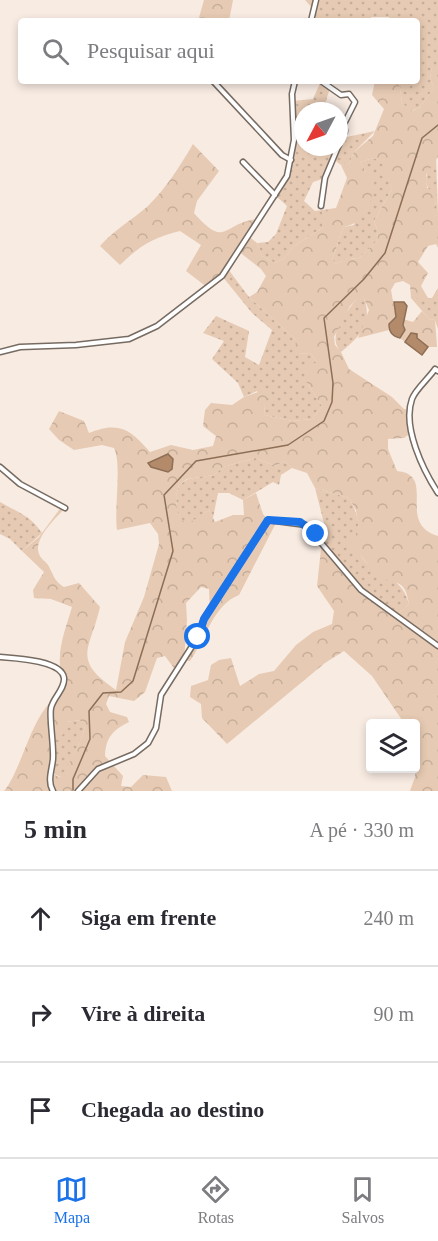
<!DOCTYPE html>
<html lang="pt">
<head>
<meta charset="utf-8">
<style>
  :root { --surface:#fff; --page:#f7f7f7; --text:#2b2b33; --muted:#7c7c81; --line:#e1e1e2; --accent:#1a73e8 }
  body { margin:0; font-family:"Times New Roman",serif; background:var(--page); color:var(--text) }
  .controls { position:absolute; right:18px; bottom:18px; display:grid; overflow:hidden; border-radius:6px; box-shadow:0 3px 9px #0003 }
  .controls button { width:54px; height:54px; display:grid; place-items:center; padding:0; border:0; border-bottom:2px solid var(--line); background:var(--surface); color:var(--text); font:30px sans-serif }
  .compass { position:absolute; left:294px; top:102px; width:54px; height:54px; border-radius:50%; background:var(--surface); box-shadow:0 3px 9px #0003; rotate:229deg }
  .stop { position:absolute; width:18px; height:18px; margin:-14px; border:4px solid #1a73e8; border-radius:50%; background:#fff }
  .stop.end { background:#1a73e8; border-color:#fff; box-shadow:0 2px 6px #0008 }
  .list { margin:0; padding:0; list-style:none }
  h2 { display:flex; justify-content:space-between; align-items:center; height:78px; margin:0; padding:0 24px; font-size:26px }
  h2 small { font-size:20px; font-weight:400; color:var(--muted) }
  .list li { display:grid; grid-template-columns:39px 1fr auto; gap:18px; align-items:center; box-sizing:border-box; height:96px; padding:0 24px; border-top:2px solid var(--line) }
  .list b { display:block; font-size:22px; white-space:nowrap }
  .list em { font-size:20px; font-style:normal; color:var(--muted) }
  .icon { flex:none; width:33px; height:33px; fill:none; stroke:currentColor; stroke-width:2; stroke-linecap:round; stroke-linejoin:round }
  .map { position:relative; flex:none; width:438px; height:791px; overflow:hidden }
  .search { position:absolute; background:var(--surface); box-shadow:0 3px 9px #0003; left:18px; right:18px; top:18px; height:66px; display:flex; align-items:center; gap:15px; box-sizing:border-box; padding:0 21px; border-radius:6px; color:var(--muted); font-size:22px }
  .sheet { height:366px; background:var(--surface) }
  nav { display:flex; justify-content:space-around; align-items:center; box-sizing:border-box; height:84px; border-top:2px solid var(--line); background:var(--surface); font-size:16px; color:var(--muted) }
  nav a { display:grid; justify-items:center; gap:3px }
  nav .on { color:var(--accent) }
  .map>svg:first-child { display:block }
</style>
</head>
<body>
<div class="map">
<svg width="438" height="791" viewBox="0 0 438 791">
  <defs>
    <pattern id="grass-dots" width="8" height="8" patternUnits="userSpaceOnUse" patternTransform="scale(1.5)"><rect width="8" height="8" fill="#e6cab3"/><path d="M2 2h.1M6 6h.1" fill="none" stroke="#c6ae9a" stroke-width="1.8" stroke-linecap="round"/></pattern>
    <pattern id="forest-crowns" width="20" height="18" patternUnits="userSpaceOnUse" patternTransform="scale(1.5)"><rect width="20" height="18" fill="#e6cab3"/><path d="M2 6a3 3 0 1 1 6 0M12 15a3 3 0 1 1 6 0" fill="none" stroke="#c6ae9a"/></pattern>
  </defs>
  <rect width="100%" height="100%" fill="#f8ebe2"/>
  <g fill="url(#grass-dots)">
    <polygon points="305,0 438,0 438,67 432,68 430,78 434,88 419,108 411,111 402,103 399,81 417,81 417,21 391,21 389,17 371,17 370,21 322,21 312,16 313,9"/>
    <polygon points="321,81 330,88 324,107 329,111 303,111 303,122 294,117 293,101 313,99"/>
    <polygon points="375,131 354,152 349,164 341,165 333,159 325,178 313,182 304,201 315,211 322,210 322,228 294,246 284,258 275,263 262,256 257,243 268,242 276,234 287,206 275,195 287,176 294,140 303,144 303,147 339,147 339,136 342,138"/>
    <path d="M 436,157 L 438,215 L 430,218 L 436,202 C 423,182 423,177 436,157 Z"/>
    <path d="M 373,158 L 382,161 L 392,189 L 374,221 L 378,232 L 377,241 L 358,259 L 350,258 L 335,264 L 332,258 C 338,248 338,237 344,227 L 354,225 L 366,172 L 360,162 Z"/>
    <polygon points="228,269 249,297 296,340 298,354 310,353 317,362 307,383 322,406 312,419 292,421 265,415 264,405 257,391 244,397 238,383 212,359 224,341 203,333 216,316 249,331 245,357 259,365 272,330 252,313 222,276"/>
    <polygon points="438,288 438,329 435,320 429,319 411,298 432,298"/>
    <path d="M 362,293 C 374,321 363,334 341,352 C 325,335 349,308 362,293 Z"/>
    <polygon points="255,458 276,466 284,461 292,468 281,475 279,485 273,482 243,500 229,493 218,493 213,518 209,510 186,526 177,512 176,496 179,485 188,479 214,475 223,467"/>
    <path d="M 315,488 L 349,498 C 355,508 358,517 359,529 C 360,536 356,545 359,552 C 371,578 400,570 409,604 L 397,615 L 361,590 L 316,534 L 325,527 Z"/>
    <path d="M 0,502 C 17,512 30,515 42,533 L 22,551 L 10,539 L 0,534 Z"/>
    <path d="M 81,720 L 85,726 C 84,735 67,770 61,777 L 51,773 L 54,738 L 65,722 Z"/>
  </g>
  <g fill="url(#forest-crowns)" fill-rule="evenodd">
    <polygon points="204,0 233,0 229,21 198,21"/>
    <path d="M 432,67 L 438,67 L 438,157 L 426,175 L 427,188 L 436,191 L 436,202 L 431,217 L 438,215 L 438,248 L 436,244 L 428,246 L 418,262 L 428,273 L 421,286 L 428,298 L 411,298 L 410,285 L 403,281 L 395,283 L 391,290 L 396,318 L 389,324 L 389,330 L 358,338 L 369,310 L 362,294 L 350,306 L 334,337 L 335,345 L 341,352 L 349,369 L 392,397 L 404,409 L 410,410 L 412,432 L 404,438 L 388,439 L 388,449 L 397,471 C 438,475 395,523 438,536 L 438,791 L 410,791 L 415,777 L 416,724 L 404,723 L 372,676 L 344,651 L 325,663 L 227,744 L 202,718 L 201,704 L 190,697 L 191,686 L 208,680 L 211,665 L 219,660 L 231,658 L 240,686 L 259,674 L 274,671 L 296,645 L 313,632 L 332,624 L 334,611 L 317,586 L 322,540 L 361,590 L 397,615 L 409,604 C 408,600 407,594 405,590 C 400,581 393,583 385,579 C 369,571 362,552 347,543 L 359,530 L 356,510 L 349,498 L 315,488 L 307,473 L 292,468 L 284,461 L 276,466 L 255,458 L 223,467 L 214,475 L 187,479 L 179,485 L 176,496 L 177,512 L 186,525 L 209,510 L 215,522 L 233,515 L 244,515 L 243,500 L 256,493 L 263,514 L 268,520 L 278,519 L 239,595 C 213,605 205,640 190,661 L 184,660 L 176,671 L 165,656 L 157,658 L 145,692 L 134,701 L 109,696 L 106,704 L 110,712 L 127,717 L 129,722 C 113,730 106,737 105,756 L 123,776 L 121,786 L 131,787 L 143,775 L 166,777 L 172,791 L 4,791 C 17,776 27,738 39,718 C 47,703 60,695 64,678 C 53,659 66,628 72,607 L 51,599 L 34,598 L 33,590 L 44,572 L 22,551 L 39,537 L 62,506 L 65,508 C 55,519 33,539 39,554 C 41,559 45,561 48,565 C 54,575 53,580 64,587 L 79,583 L 100,607 C 90,651 71,659 116,690 L 125,642 L 144,597 L 159,544 L 158,534 L 150,523 L 117,530 C 114,507 122,464 114,448 L 102,445 L 74,450 L 59,440 L 49,429 L 59,411 L 84,421 L 89,433 C 119,421 130,429 150,452 L 171,445 L 193,450 L 213,446 L 216,436 L 203,426 L 205,410 L 211,403 L 232,405 L 244,397 L 273,387 L 264,405 L 265,415 L 292,421 L 312,419 L 322,406 L 307,383 L 304,373 L 309,366 L 317,362 L 310,353 L 298,354 L 295,351 L 296,340 L 249,297 L 257,292 L 266,276 L 261,269 L 238,251 L 228,269 L 208,288 L 186,271 L 201,245 L 180,231 C 154,237 139,246 120,265 L 100,246 C 114,230 132,220 148,206 C 167,187 180,166 193,144 L 219,171 L 197,201 L 194,213 C 227,250 221,223 258,219 L 247,235 L 257,243 L 262,256 L 275,263 L 284,258 L 294,246 L 322,228 L 322,210 L 336,208 L 347,178 L 341,165 L 349,164 L 354,152 L 373,136 L 384,109 L 372,95 L 375,81 L 399,81 L 402,103 L 412,111 L 419,108 L 434,88 L 430,78 ZM 373,158 L 381,161 L 392,189 L 374,221 L 378,232 L 377,241 L 358,259 L 349,258 L 335,264 L 332,258 C 338,248 338,237 344,227 C 368,222 372,199 375,178 L 366,172 L 360,162 ZM 201,587 L 209,589 L 210,610 L 184,659 L 187,620 L 186,603 ZM 80,720 L 85,726 C 84,735 67,770 60,777 L 51,774 L 54,738 L 63,735 L 66,722 Z"/>
    <polygon points="422,311 429,319 435,320 437,347 428,347 417,338 417,334 411,333 405,342 400,338 405,330 403,319 413,322"/>
  </g>
  <g fill="#b48b6a" stroke="#8d6e56" stroke-width="1.5">
    <path d="M 394,302 L 404,302 L 407,306 L 403,325 L 405,330 L 400,338 C 392,336 389,332 389,324 L 396,317 Z"/>
    <polygon points="411,333 417,334 417,338 428,347 422,355 405,342"/>
    <polygon points="168,454 173,459 172,469 168,472 151,467 148,463"/>
  </g>
  <g fill="none" stroke-linecap="round" stroke-linejoin="round">
    <polyline stroke="#8d6e56" stroke-width="1.5" points="73,790 73,779 90,739 89,711 103,693 121,692 133,681 173,551 164,495 196,461 288,445 324,421 332,402 333,383 324,318 364,279 385,253 422,138 438,125"/>
    <g stroke="#766b62" stroke-width="7">
      <g id="minor">
        <polyline points="311,21 316,0"/>
        <polyline points="213,81 282,155 291,160"/>
        <polyline points="321,81 341,95 349,94 355,102 344,124 345,131 339,145"/>
        <polyline points="243,162 275,195"/>
        <polyline points="321,206 325,178 338,147"/>
        <polyline points="0,352 20,347 76,345 129,339 157,326 222,276 287,176 294,140 292,94 295,81"/>
        <path d="M 438,371 L 435,369 C 429,378 415,390 412,399 C 402,427 423,470 438,493"/>
        <polyline points="0,467 20,484 65,508"/>
        <path d="M 0,657 C 13,658 62,660 64,678 C 65,689 53,698 51,708 C 49,717 54,745 53,759 C 52,770 47,781 53,791"/>
        <polyline points="78,791 98,769 134,754 148,743 156,728 161,695 198,637 204,619 268,520 306,525 361,590 438,646"/>
      </g>
    </g>
    <use href="#minor" stroke="#fff" stroke-width="4"/>
  </g>
  <g fill="none" stroke-linecap="round" stroke-linejoin="round">
    <polyline stroke="#1a73e8" stroke-width="8" points="198,637 204,619 268,520 300,522 316,534"/>
  </g>
</svg>
<div class="controls">
<button><svg class="icon" aria-label="layers" viewBox="0 0 24 24"><path d="M12 4l9 5-9 5-9-5zM3 14l9 5 9-5"/></svg></button>
</div>
<svg class="compass" viewBox="-18 -18 36 36"><path d="M0-13l5 13h-10z" fill="#e53935"/><path d="M0 13l5-13h-10z" fill="#7c7c81"/></svg>
<div class="stop" style="left:198px;top:637px"></div>
<div class="stop end" style="left:316px;top:534px"></div>
<div class="search"><svg class="icon" aria-label="search" viewBox="0 0 24 24"><circle cx="10" cy="10" r="6"/><path d="M15 15l6 6"/></svg>Pesquisar aqui</div>
</div>
<section class="sheet">
<h2>5 min<small>A pé · 330 m</small></h2>
<ul class="list">
<li><svg class="icon" aria-label="ahead" viewBox="0 0 24 24"><path d="M12 20V5M6 11l6-6 6 6"/></svg><div><b>Siga em frente</b></div><em>240 m</em></li>
<li><svg class="icon" aria-label="right" viewBox="0 0 24 24"><path d="M7 20v-9h11M14 6l5 5-5 5"/></svg><div><b>Vire à direita</b></div><em>90 m</em></li>
<li><svg class="icon" aria-label="arrive" viewBox="0 0 24 24"><path d="M6 21V4h12l-3 4 3 4H6"/></svg><div><b>Chegada ao destino</b></div></li>
</ul>
</section>
<nav>
<a class="on"><svg class="icon" aria-label="map" viewBox="0 0 24 24"><path d="M3 6l6-2 6 2 6-2v14l-6 2-6-2-6 2zM9 4v14M15 6v14"/></svg>Mapa</a>
<a><svg class="icon" aria-label="directions" viewBox="0 0 24 24"><path d="M12 3l9 9-9 9-9-9zM9 14v-3h6M13 9l2 2-2 2"/></svg>Rotas</a>
<a><svg class="icon" aria-label="saved" viewBox="0 0 24 24"><path d="M7 4h10v16l-5-4-5 4z"/></svg>Salvos</a>
</nav>
</body>
</html>
